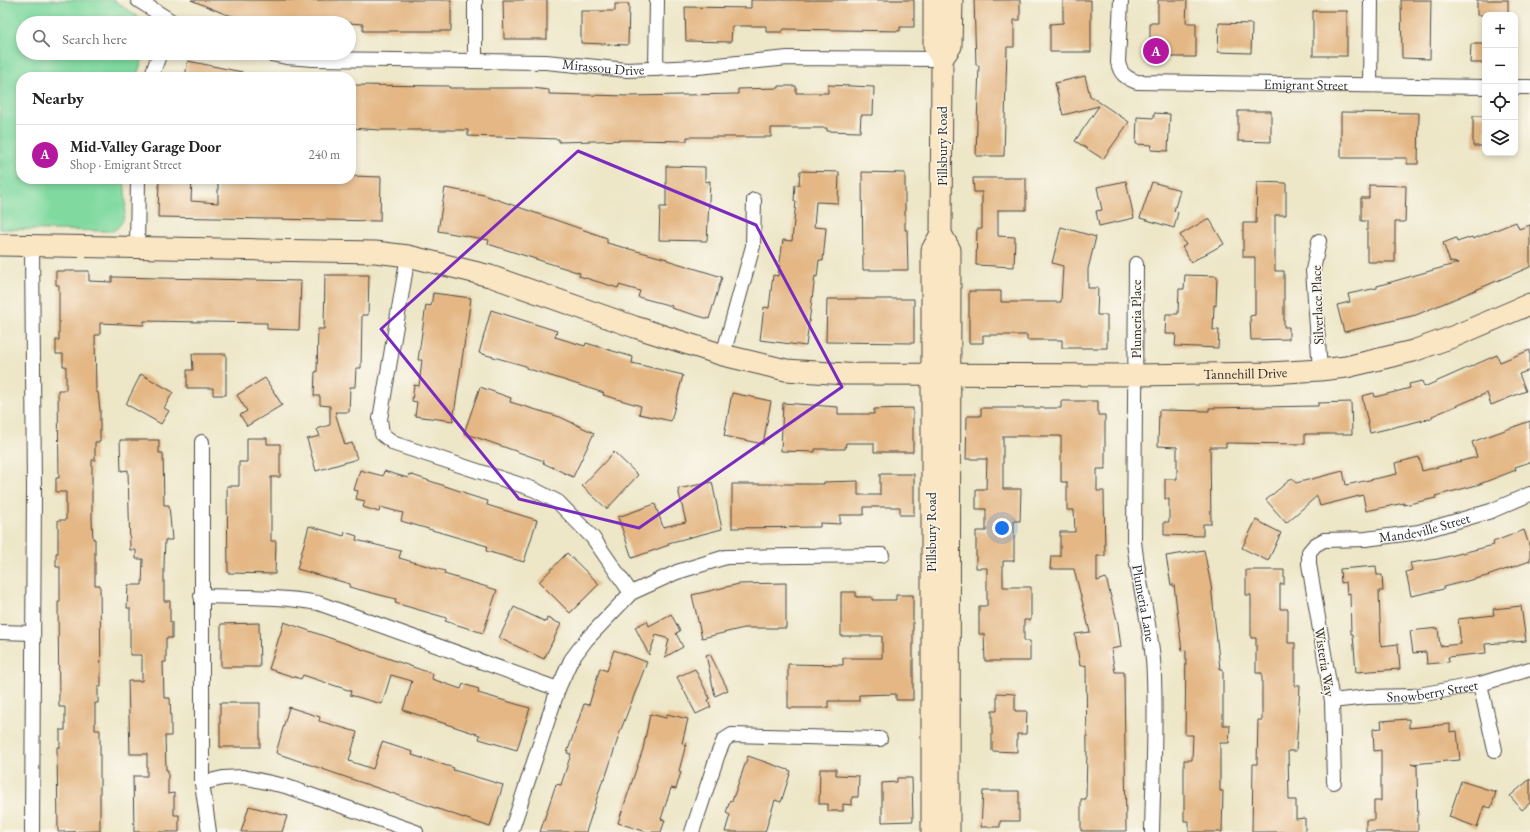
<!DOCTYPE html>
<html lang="en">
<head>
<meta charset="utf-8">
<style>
  :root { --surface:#fff; --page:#f2f2f2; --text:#222; --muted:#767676; --line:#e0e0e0; --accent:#b5179e }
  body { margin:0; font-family:"EB Garamond",serif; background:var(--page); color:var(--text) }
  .controls { position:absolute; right:12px; top:12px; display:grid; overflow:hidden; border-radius:8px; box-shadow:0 2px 6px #0003 }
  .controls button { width:36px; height:36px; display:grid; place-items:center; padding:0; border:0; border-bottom:1px solid var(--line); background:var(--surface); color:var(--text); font:20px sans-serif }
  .you { position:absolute; left:1002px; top:528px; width:14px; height:14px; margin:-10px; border:3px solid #fff; border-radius:50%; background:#1a73e8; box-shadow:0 0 0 6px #1a73e833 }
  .badge { display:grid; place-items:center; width:26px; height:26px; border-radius:50%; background:var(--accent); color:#fff; font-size:13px; font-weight:700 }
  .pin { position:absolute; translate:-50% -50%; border:2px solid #fff; box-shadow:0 1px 4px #0006 }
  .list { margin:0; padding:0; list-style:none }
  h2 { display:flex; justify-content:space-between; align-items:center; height:52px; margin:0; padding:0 16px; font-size:17px }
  h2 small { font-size:13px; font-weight:400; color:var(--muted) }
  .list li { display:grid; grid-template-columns:26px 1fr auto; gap:12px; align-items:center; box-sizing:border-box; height:60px; padding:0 16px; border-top:1px solid var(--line) }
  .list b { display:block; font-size:15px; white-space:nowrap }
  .list p { margin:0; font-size:13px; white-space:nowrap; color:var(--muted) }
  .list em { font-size:13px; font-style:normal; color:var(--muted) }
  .icon { flex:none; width:22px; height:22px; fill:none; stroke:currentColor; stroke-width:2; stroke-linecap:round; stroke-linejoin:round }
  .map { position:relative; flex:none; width:1530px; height:832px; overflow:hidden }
  .search { position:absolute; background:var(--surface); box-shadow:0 2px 6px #0003; left:16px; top:16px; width:340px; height:44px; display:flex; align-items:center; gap:10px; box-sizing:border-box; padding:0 14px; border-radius:22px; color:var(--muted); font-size:15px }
  .panel { position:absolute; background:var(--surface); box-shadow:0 2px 6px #0003; left:16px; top:72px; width:340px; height:112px; border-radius:16px }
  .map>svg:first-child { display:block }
</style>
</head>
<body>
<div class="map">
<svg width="1530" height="832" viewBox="0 0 1530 832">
  <rect width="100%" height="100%" fill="#fbf7ec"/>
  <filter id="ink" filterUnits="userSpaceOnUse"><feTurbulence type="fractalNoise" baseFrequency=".025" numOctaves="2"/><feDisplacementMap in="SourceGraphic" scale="8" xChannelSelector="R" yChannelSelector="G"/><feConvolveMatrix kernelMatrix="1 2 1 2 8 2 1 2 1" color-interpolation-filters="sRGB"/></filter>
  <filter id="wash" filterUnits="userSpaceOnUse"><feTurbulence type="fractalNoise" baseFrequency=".012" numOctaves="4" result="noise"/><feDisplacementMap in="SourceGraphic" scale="16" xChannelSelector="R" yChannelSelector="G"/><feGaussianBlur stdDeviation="0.9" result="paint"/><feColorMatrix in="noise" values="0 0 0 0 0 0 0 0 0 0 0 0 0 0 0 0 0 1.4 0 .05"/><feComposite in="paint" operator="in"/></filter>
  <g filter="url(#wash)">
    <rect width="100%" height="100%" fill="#ede6c7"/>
    <path fill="#80daa0" stroke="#568266" d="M 0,0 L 114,0 L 146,23 L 23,23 L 23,53 L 145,53 L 136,77 L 21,77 L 21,179 L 124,179 C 125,196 131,223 112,231 L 0,229 Z"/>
    <g id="blocks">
      <g fill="#e4b785">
        <polygon points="191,0 451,0 451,31 363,31 363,24 349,23 261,23 225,14"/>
        <polygon points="503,0 547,0 547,39 504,39"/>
        <polygon points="751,0 914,0 914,27 900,27 900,31 784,29 782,32 766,32 766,26 732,26 731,42 686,41 685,7 751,8"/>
        <polygon points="974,0 1020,0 1020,20 1014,20 1014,47 1007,47 1004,156 976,156 979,65 976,65"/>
        <polygon points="1063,0 1091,0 1091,52 1050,52 1050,24 1063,23"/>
        <polygon points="1158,0 1187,0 1186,23 1196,23 1196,57 1150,57 1150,23 1158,23"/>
        <polygon points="1401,0 1431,0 1430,59 1402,58"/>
        <rect x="1477" y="0" width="31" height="15"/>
        <polygon points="615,4 629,4 628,45 581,43 581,11 615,11"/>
        <rect x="1313" y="11" width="34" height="45"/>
        <polygon points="1219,23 1252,24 1251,53 1218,52"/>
        <polygon points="1471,44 1485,44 1485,63 1470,63"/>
        <polygon points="188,61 242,72 241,77 185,77"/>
        <polygon points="1085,76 1090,96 1129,122 1103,159 1075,141 1099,106 1063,115 1055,83"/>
        <polygon points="351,85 449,86 449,88 532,88 549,90 549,94 628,96 738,94 738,89 779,88 779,86 796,86 796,93 828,93 828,85 874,87 873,115 861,115 860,132 827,131 827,128 771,128 771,137 687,137 687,141 629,140 559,142 559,139 468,136 468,130 380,130 351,128"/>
        <polygon points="1238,111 1271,111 1271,142 1238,141"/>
        <polygon points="1341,112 1419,113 1418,164 1407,164 1407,158 1341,158"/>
        <polygon points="1154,113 1170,114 1168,151 1151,150 1152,145 1136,144 1137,117 1154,118"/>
        <rect x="1473" y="116" width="12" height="30"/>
        <polygon points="666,166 705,167 705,182 710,181 707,241 659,240 660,207 666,207"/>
        <polygon points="800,171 839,172 838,203 816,202 814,227 826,228 823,261 819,260 817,277 815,276 806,346 760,340 764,307 769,308 773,275 778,276 783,240 792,241 796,201 794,201 795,184 799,185"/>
        <polygon points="862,172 905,173 905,230 907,230 908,270 863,270"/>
        <polygon points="351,176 381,177 380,221 158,217 159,179 192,179 191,201 218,203 218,179 351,179"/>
        <polygon points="973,178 1026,178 1026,210 998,210 998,236 1015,237 1014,267 976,265 977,229 982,229 982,192 974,192"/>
        <polygon points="1126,181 1134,218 1099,226 1096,211 1102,210 1097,187"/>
        <polygon points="1152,182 1180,190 1174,211 1178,212 1174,228 1140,218"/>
        <polygon points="1257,182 1286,183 1286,215 1275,215 1275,271 1284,271 1284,327 1289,327 1289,339 1251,340 1250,316 1255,315 1255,257 1243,257 1243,223 1256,223"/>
        <polygon points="1369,185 1406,186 1405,222 1395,222 1395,262 1367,262 1367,221 1361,221 1361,198 1369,198"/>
        <polygon points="445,188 484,195 607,238 607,243 667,259 667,260 722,277 709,319 671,308 672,306 638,297 640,291 619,285 618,288 579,276 580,273 488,244 489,240 438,231"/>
        <polygon points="1209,218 1224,244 1191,262 1182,247 1186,245 1180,235"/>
        <polygon points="1516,222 1519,229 1530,225 1530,267 1416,315 1344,332 1337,305 1350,302 1348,294 1377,288 1377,286 1458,263 1450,262 1443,243 1456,238 1457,242 1472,237 1473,239"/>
        <polygon points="1061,227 1096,237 1088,269 1088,288 1098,288 1097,315 1107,315 1107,348 1062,348 1062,340 1027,340 1027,335 983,335 983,343 969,343 969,291 1001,291 1001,302 1061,302 1063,266 1052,263"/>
        <polygon points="56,271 89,271 89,281 112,282 112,277 301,281 299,330 267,329 267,323 144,321 144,325 100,323 100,335 95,335 96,392 98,392 100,410 100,442 95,442 95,460 92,460 92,520 93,539 95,539 95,585 100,585 101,687 98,687 98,703 95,703 95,730 100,730 100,831 58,832 57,747 60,747 60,730 65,730 65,707 59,707 58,602 60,602 60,567 56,567 56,553 58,553 58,520 66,520 66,492 56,492 56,478 59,478 58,390 66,390 66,366 63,366 63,354 56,354 56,340 59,340 59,285 56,285"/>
        <polygon points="325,275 369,275 368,315 362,315 361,368 356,368 355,387 350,387 349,412 335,412 345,445 352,443 357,459 316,471 307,439 320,436 317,429 330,425 330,406 320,405 320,396 314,396 315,372 317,372 318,329 324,329"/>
        <polygon points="1185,275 1217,276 1216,306 1214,305 1213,330 1219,330 1218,348 1175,346 1176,334 1165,334 1166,314 1178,314 1179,289 1184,289"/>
        <polygon points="433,293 471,298 453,421 415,416 417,402 412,401 414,385 419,386 422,360 418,360 426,305 431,306"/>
        <polygon points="827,299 914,299 914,343 826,342"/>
        <polygon points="491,310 557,331 555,337 585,346 586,343 633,357 632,363 683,375 671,421 639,414 641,406 603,395 604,393 526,368 526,366 479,353"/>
        <polygon points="1530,350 1530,370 1519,374 1526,391 1491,405 1487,393 1432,416 1432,418 1370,433 1362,396 1374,393 1375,397 1395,392 1410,388 1409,384 1422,381 1424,387 1497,355 1500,362"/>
        <polygon points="192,354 226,354 226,395 213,395 213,388 187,388 187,370 193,370"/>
        <polygon points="141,374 173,392 164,408 169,411 161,424 126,404"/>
        <polygon points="265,378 282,405 247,426 240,415 247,411 237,395"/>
        <polygon points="480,387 511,398 510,402 560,417 594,433 573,477 543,463 544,461 464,433"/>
        <polygon points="732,393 771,401 763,444 724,436"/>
        <polygon points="1061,401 1098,401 1098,415 1105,415 1105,469 1097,469 1097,491 1104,491 1105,556 1097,556 1097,581 1106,578 1118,624 1121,647 1111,649 1115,672 1124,672 1126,831 1081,831 1081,799 1086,799 1087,751 1086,665 1080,666 1075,634 1090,632 1074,569 1050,569 1051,556 1060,556 1060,532 1075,532 1074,510 1067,510 1067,482 1061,482 1061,436 1003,436 1003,489 1021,489 1020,521 1014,521 1014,561 1003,561 1003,587 1031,587 1031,620 1024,620 1024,641 1030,641 1030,661 985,661 984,634 979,634 979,606 987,606 987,568 976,568 976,531 986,531 986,509 976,509 976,489 986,489 987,459 966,459 967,416 981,416 981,408 1061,408"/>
        <polygon points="1351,402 1352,434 1305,434 1305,444 1226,443 1226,447 1210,447 1211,524 1203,524 1203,536 1164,535 1164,522 1169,522 1169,499 1165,499 1165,479 1177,479 1177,447 1158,446 1159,410 1209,411 1209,408 1318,406 1318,403"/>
        <polygon points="783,403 838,407 838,414 874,414 874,409 913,408 913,452 874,452 874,443 846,443 845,449 815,449 815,452 781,451"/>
        <polygon points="1530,421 1530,462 1515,467 1516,470 1477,485 1435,496 1436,498 1404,505 1404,503 1366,511 1363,495 1320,506 1317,496 1286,523 1266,500 1292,478 1296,483 1343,471 1346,485 1397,474 1395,463 1419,457 1422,471 1477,457 1472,442"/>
        <polygon points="247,438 267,438 267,444 280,444 280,477 271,477 271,541 276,541 275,574 228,573 227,486 239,486 239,462 247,462"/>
        <polygon points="120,440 159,440 159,453 163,453 164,505 169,505 172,540 165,540 164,565 164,601 170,601 170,622 172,622 172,638 166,638 166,662 163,662 164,698 170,698 171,721 171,736 165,736 166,770 168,770 168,794 174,793 174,815 179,815 179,832 134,832 133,776 147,776 147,754 130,754 128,681 142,681 142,655 130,655 130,608 127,608 128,585 142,585 143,559 136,559 136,550 130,550 128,470 121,471"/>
        <polygon points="614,452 638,475 607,509 582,486"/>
        <polygon points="360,470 383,476 384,471 408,478 409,474 466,493 465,494 488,501 487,505 537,520 524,562 486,551 487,546 401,521 403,513 380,507 379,512 363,507 365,501 356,499 358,491 354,490"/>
        <polygon points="880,474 914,474 914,515 900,515 900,507 864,507 864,515 840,515 840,524 820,523 820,527 732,528 732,484 824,484 824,482 858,481 858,495 880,495"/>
        <polygon points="712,482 722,529 668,543 669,545 632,558 618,517 655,504 663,527 686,522 678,489"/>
        <polygon points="1256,520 1281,533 1268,561 1242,548"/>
        <polygon points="309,526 344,536 345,532 357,536 356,540 401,551 399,558 445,571 444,574 497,590 483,633 445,621 447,618 395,603 396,599 349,587 350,584 297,569"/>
        <polygon points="1524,530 1530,548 1530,561 1487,576 1443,587 1444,589 1411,596 1406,572 1412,570 1410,563 1438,559 1494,545 1493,542"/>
        <polygon points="1204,550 1211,585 1220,669 1223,669 1223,725 1230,725 1229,743 1220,743 1220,791 1223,791 1222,832 1189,832 1189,821 1184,821 1184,760 1192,760 1193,735 1185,735 1186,650 1182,651 1174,585 1171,585 1166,556"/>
        <polygon points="567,553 599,584 570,613 539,582"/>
        <polygon points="1376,566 1377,575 1382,575 1383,591 1379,591 1381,646 1398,644 1400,669 1356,672 1353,634 1351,634 1350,593 1347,594 1346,582 1341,583 1340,569"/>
        <polygon points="1246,570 1284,570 1284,584 1280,584 1280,609 1288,609 1288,643 1295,643 1295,686 1300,686 1296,751 1288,751 1289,800 1296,800 1296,819 1305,818 1305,832 1252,832 1253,764 1257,764 1258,720 1262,720 1262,673 1256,673 1256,638 1251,638 1251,595 1246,595"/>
        <polygon points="786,583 786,628 744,628 702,638 692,595 739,584"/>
        <polygon points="841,592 856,592 856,597 872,597 872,600 896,600 896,595 913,595 913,700 896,700 896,694 859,695 859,701 828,701 828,708 788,708 788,664 843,665 843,658 882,658 882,636 841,636"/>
        <polygon points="1521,606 1526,641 1485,644 1486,653 1448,657 1449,662 1427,664 1426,652 1413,653 1410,631 1438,628 1440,646 1461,644 1458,619 1494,615 1493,609"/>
        <polygon points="514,607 546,622 547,618 561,624 544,659 499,638"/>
        <polygon points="671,614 680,631 676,633 683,647 665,657 669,639 656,635 649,655 635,627 647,621 649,626"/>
        <polygon points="284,622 433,674 432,679 461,689 463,684 479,689 478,693 530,708 517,750 479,739 480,735 403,710 412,681 391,675 382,704 350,695 351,691 303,675 301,679 269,669"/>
        <polygon points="259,623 260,667 221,667 221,624"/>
        <polygon points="614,650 647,662 620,732 605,779 603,779 586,832 540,832 556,784 561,785 571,754 567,753 584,704 589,705 600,668 607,671"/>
        <polygon points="710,654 728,690 715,696 706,655"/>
        <polygon points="695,669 710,699 708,700 711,707 696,714 677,677"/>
        <polygon points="997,693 1015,694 1015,711 1027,711 1026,734 1017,734 1017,752 992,751 992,711 997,711"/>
        <rect x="220" y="703" width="40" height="44"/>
        <polygon points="289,707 320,717 319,721 357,732 349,761 373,769 382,742 413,752 412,755 454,768 453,770 503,785 490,827 276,753"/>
        <polygon points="650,714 666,718 667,714 688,719 682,743 686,744 679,771 681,772 676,789 671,788 661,819 665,820 661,832 647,832 618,823 643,749"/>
        <polygon points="1409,719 1409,728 1450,724 1450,732 1457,731 1460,760 1411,764 1417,766 1418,832 1366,832 1366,820 1374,820 1374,801 1381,801 1381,750 1374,751 1373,729 1382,728 1381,721"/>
        <polygon points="748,756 791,771 781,802 775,800 765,832 725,832 730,815 726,813 730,800 732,801"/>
        <polygon points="820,769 836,769 836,775 859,776 858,797 852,797 852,805 843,804 843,811 828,811 828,804 819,804"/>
        <polygon points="897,778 912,778 913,821 882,822 882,783 897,782"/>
        <polygon points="1530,779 1530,803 1522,810 1510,796"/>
        <polygon points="1461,781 1496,792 1491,808 1484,806 1477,827 1449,817"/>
        <polygon points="983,791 1019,791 1019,821 1000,821 1000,827 981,827"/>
        <polygon points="249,806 287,816 282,832 241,832"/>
      </g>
    </g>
  </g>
  <g filter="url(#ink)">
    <use href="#blocks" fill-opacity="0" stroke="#484742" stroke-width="1"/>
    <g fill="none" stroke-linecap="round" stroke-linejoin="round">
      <g stroke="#484742" stroke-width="16">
        <g id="street">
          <polyline points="138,0 174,23"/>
          <polyline points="475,0 475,61"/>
          <path id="s1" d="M 1121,0 L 1118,62 C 1120,74 1126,78 1137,82 L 1485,87"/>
          <path id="s2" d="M 266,53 L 286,57 L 313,59 L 546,62 L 627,70 L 698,67 L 788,58 L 942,59"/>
          <polyline points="656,69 657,0"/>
          <polyline points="151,77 160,53"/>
          <polyline points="1370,85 1371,0"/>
          <polyline points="1515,87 1530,87"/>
          <polyline points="1319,241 1313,270 1320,370"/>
          <polyline points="32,245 34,489 32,832"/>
          <polyline points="137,248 138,179"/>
          <polyline points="408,256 380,419 382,434 395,444 533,489 558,502 593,538 631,593 586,640 571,660 558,689 511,832"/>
          <path id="s3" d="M 1136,264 L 1134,540 C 1138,586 1153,631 1154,677 C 1156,729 1153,781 1152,832"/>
          <polyline points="723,355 753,246 754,200"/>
          <polyline points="202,442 202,783 209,832"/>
          <polyline points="631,593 677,572 726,557 882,555"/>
          <path d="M 201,596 C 241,597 279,596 318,603 L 558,689"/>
          <polyline points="0,632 33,633"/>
          <polyline points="1480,684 1495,750"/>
          <path id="s4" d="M 1332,701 L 1367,697 L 1413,696 L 1480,684 L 1530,669"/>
          <path id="s5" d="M 1334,782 L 1332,701 L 1309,564 L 1309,552 L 1315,545 L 1324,540 L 1366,539 L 1419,532 L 1491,511 L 1530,494"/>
          <polyline points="202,783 223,778 243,777 285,786 416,832"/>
          <polyline points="692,832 718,754 724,740 732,735 880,739"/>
        </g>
      </g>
      <g stroke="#484742" stroke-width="23">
        <g id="secondary">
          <polyline points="934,0 934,46 942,59 941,234 950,250 949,832"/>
          <polyline points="942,59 951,46 952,0"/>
          <path id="s6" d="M 0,245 L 375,252 L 408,256 L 490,276 L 635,327 L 723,355 L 786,370 L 845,374 L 1136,375 L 1270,373 L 1320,370 L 1346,367 L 1413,351 L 1455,336 L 1530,304"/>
          <polyline points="932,832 932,250 941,234"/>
        </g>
      </g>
      <use href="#street" stroke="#fff" stroke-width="14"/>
      <use href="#secondary" stroke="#fbe6c4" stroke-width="21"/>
    </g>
  </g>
  <path fill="none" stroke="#7b2cbf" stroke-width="3" stroke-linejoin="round" d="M 578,151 L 756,225 L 842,387 L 639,528 L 519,499 L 381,329 Z"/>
  <g text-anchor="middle" stroke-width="3" stroke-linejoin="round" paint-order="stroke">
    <g font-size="14" fill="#2b2b2b" stroke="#fbf7ec">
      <text dy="5" stroke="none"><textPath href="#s2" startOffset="338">Mirassou Drive</textPath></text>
      <text dy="5" stroke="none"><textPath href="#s1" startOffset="260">Emigrant Street</textPath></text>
      <text transform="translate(942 146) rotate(-90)" y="5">Pillsbury Road</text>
      <text transform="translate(1317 305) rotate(-92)" y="5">Silverlace Place</text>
      <text transform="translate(1136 319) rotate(-90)" y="5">Plumeria Place</text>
      <text dy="5" stroke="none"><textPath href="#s6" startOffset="1263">Tannehill Drive</textPath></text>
      <text dy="5" stroke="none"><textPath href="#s5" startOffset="353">Mandeville Street</textPath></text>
      <text transform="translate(931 532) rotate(-90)" y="5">Pillsbury Road</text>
      <text dy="5" stroke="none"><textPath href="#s3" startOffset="340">Plumeria Lane</textPath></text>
      <text transform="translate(1325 662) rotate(81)" y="5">Wisteria Way</text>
      <text dy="5" stroke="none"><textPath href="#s4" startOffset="101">Snowberry Street</textPath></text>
    </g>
  </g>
</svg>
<div class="controls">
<button>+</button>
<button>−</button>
<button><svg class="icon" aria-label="locate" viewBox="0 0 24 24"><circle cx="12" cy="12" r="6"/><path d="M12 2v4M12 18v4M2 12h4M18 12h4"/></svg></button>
<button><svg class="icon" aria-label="layers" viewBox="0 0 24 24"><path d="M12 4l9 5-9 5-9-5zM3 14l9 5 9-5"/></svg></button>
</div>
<div class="you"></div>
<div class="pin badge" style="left:1156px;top:51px">A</div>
<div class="search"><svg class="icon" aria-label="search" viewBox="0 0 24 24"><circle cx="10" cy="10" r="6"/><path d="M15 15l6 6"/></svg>Search here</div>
<section class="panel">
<h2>Nearby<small></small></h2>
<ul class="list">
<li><span class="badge">A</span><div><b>Mid-Valley Garage Door</b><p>Shop · Emigrant Street</p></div><em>240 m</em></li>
</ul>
</section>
</div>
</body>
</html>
